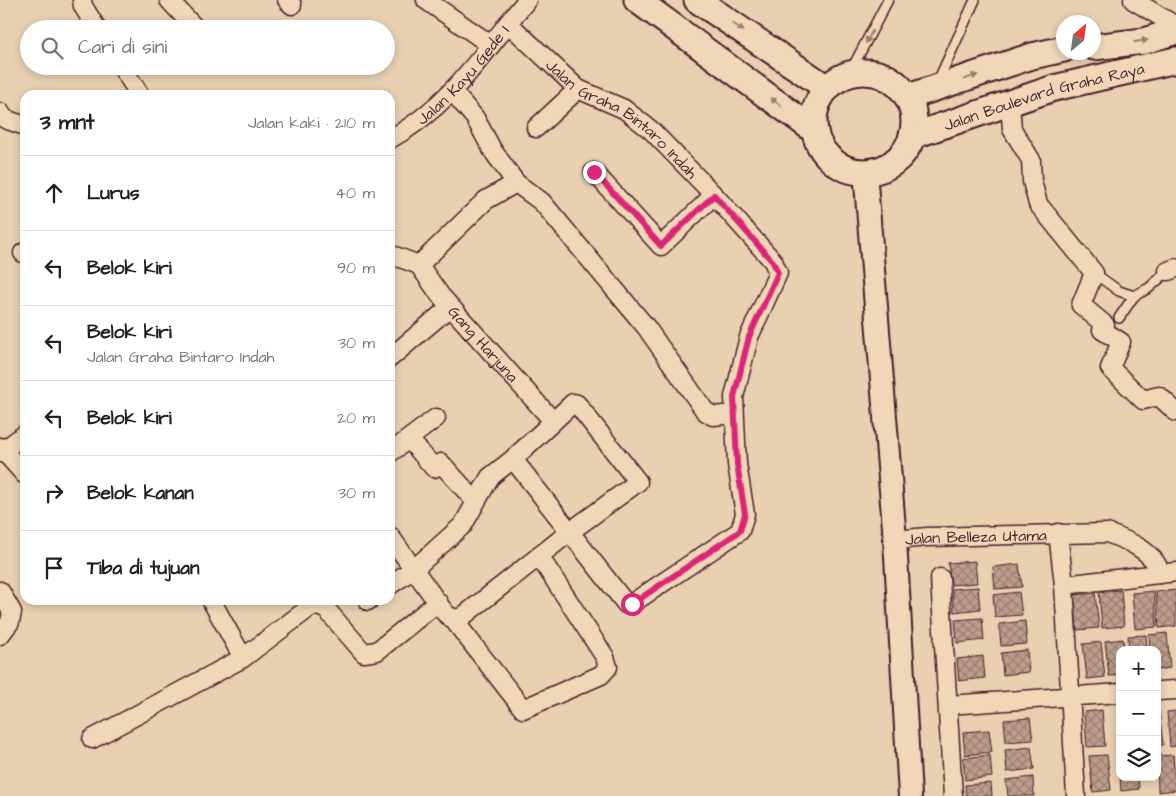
<!DOCTYPE html>
<html lang="id">
<head>
<meta charset="utf-8">
<style>
  :root { --surface:#fff; --page:#f6f6f6; --text:#202124; --muted:#757577; --line:#e0e0e0 }
  body { margin:0; font-family:"Architects Daughter",sans-serif; background:var(--page); color:var(--text) }
  .controls { position:absolute; right:15px; bottom:15px; display:grid; overflow:hidden; border-radius:10px; box-shadow:0 2px 8px #0003 }
  .controls button { width:45px; height:45px; display:grid; place-items:center; padding:0; border:0; border-bottom:1px solid var(--line); background:var(--surface); color:var(--text); font:25px sans-serif }
  .compass { position:absolute; left:1056px; top:15px; width:45px; height:45px; border-radius:50%; background:var(--surface); box-shadow:0 2px 8px #0003; rotate:29deg }
  .stop { position:absolute; width:15px; height:15px; margin:-11px; border:4px solid #db2777; border-radius:50%; background:#fff }
  .stop.end { background:#db2777; border-color:#fff; box-shadow:0 1px 5px #0008 }
  .list { margin:0; padding:0; list-style:none }
  h2 { display:flex; justify-content:space-between; align-items:center; height:65px; margin:0; padding:0 20px; font-size:21px }
  h2 small { font-size:16px; font-weight:400; color:var(--muted) }
  .list li { display:grid; grid-template-columns:32px 1fr auto; gap:15px; align-items:center; box-sizing:border-box; height:75px; padding:0 20px; border-top:1px solid var(--line) }
  .list b { display:block; font-size:19px; white-space:nowrap }
  .list p { margin:0; font-size:16px; white-space:nowrap; color:var(--muted) }
  .list em { font-size:16px; font-style:normal; color:var(--muted) }
  .icon { flex:none; width:28px; height:28px; fill:none; stroke:currentColor; stroke-width:2; stroke-linecap:round; stroke-linejoin:round }
  .map { position:relative; flex:none; width:1176px; height:796px; overflow:hidden }
  .search { position:absolute; background:var(--surface); box-shadow:0 2px 8px #0003; left:20px; top:20px; width:375px; height:55px; display:flex; align-items:center; gap:12px; box-sizing:border-box; padding:0 18px; border-radius:28px; color:var(--muted); font-size:19px }
  .panel { position:absolute; background:var(--surface); box-shadow:0 2px 8px #0003; left:20px; top:90px; width:375px; height:515px; border-radius:15px }
  .map>svg:first-child { display:block }
</style>
</head>
<body>
<div class="map">
<svg width="1176" height="796" viewBox="0 0 1176 796">
  <defs>
    <pattern id="building-cross-hatch" width="8" height="8" patternUnits="userSpaceOnUse" patternTransform="scale(1.25)"><rect width="8" height="8" fill="#bc9e8c"/><path d="M0 0l8 8M0 8l8-8" fill="none" stroke="#9b8073"/></pattern>
  </defs>
  <rect width="100%" height="100%" fill="#e8d0b1"/>
  <filter id="ink" filterUnits="userSpaceOnUse"><feTurbulence type="fractalNoise" baseFrequency=".02" numOctaves="2"/><feDisplacementMap in="SourceGraphic" scale="10" xChannelSelector="R" yChannelSelector="G"/><feConvolveMatrix kernelMatrix="1 2 1 2 8 2 1 2 1" color-interpolation-filters="sRGB"/></filter>
  <g filter="url(#ink)">
    <g fill="url(#building-cross-hatch)" stroke="#4a1f2b">
      <polygon points="975,561 977,583 951,585 948,563"/>
      <polygon points="1019,564 1022,587 995,589 993,567"/>
      <polygon points="978,587 980,609 954,612 952,589"/>
      <polygon points="1121,590 1124,626 1102,628 1099,592"/>
      <polygon points="1176,590 1176,626 1159,628 1156,592"/>
      <polygon points="1154,591 1157,627 1135,629 1132,593"/>
      <polygon points="1019,592 1022,615 995,617 993,595"/>
      <polygon points="1095,593 1099,628 1077,630 1074,595"/>
      <polygon points="982,618 984,640 957,643 955,620"/>
      <polygon points="1025,621 1027,644 1001,646 999,624"/>
      <polygon points="1167,633 1170,668 1157,670 1157,650 1150,650 1149,635"/>
      <polygon points="1146,635 1147,650 1129,650 1128,636"/>
      <polygon points="1123,639 1124,650 1120,650 1120,675 1109,676 1105,641"/>
      <polygon points="1101,642 1105,677 1087,679 1083,644"/>
      <polygon points="1027,650 1029,672 1003,675 1001,653"/>
      <polygon points="983,656 985,678 959,681 957,659"/>
      <polygon points="1102,710 1105,746 1087,747 1084,712"/>
      <polygon points="1157,710 1159,710 1163,745 1157,745"/>
      <polygon points="1176,711 1176,746 1170,747 1167,712"/>
      <polygon points="1030,718 1033,740 1006,742 1004,720"/>
      <polygon points="989,730 992,752 965,755 963,732"/>
      <polygon points="1031,747 1034,769 1007,772 1005,750"/>
      <polygon points="990,755 992,777 965,780 963,758"/>
      <polygon points="1107,755 1111,790 1093,792 1089,756"/>
      <polygon points="1173,755 1176,790 1158,792 1157,756"/>
      <polygon points="1033,777 1034,796 1008,796 1006,780"/>
      <polygon points="1120,777 1138,777 1139,789 1121,791"/>
      <polygon points="991,783 992,796 966,796 965,785"/>
    </g>
    <g fill="none" stroke-linecap="round" stroke-linejoin="round">
      <g stroke="#4a1f2b" stroke-width="12">
        <g id="service">
          <polyline points="849,74 888,0"/>
          <polyline points="938,81 975,0"/>
          <polyline points="1094,273 1119,291 1134,296 1149,288 1168,271"/>
          <polyline points="1119,318 1134,296"/>
        </g>
      </g>
      <g stroke="#4a1f2b" stroke-width="21">
        <g id="minor">
          <polyline points="82,0 83,6 97,29"/>
          <polyline points="169,0 196,29"/>
          <polyline points="287,0 292,5"/>
          <polyline points="426,0 491,45"/>
          <polyline points="1133,0 1176,26"/>
          <path id="s1" d="M 508,23 L 578,89 L 624,109 L 651,130 L 714,195 L 773,261 L 778,273 L 749,337 L 734,397 L 737,464 L 745,514 L 740,531 L 631,604 L 626,604 L 513,459"/>
          <polyline points="121,66 140,95"/>
          <polyline points="453,92 475,118 493,151 516,183 542,202 646,327 705,411 713,416 734,414"/>
          <polyline points="1010,103 1012,129 1031,160 1032,181 1038,204 1094,273 1081,305 1105,325 1102,330 1121,342 1110,368 1143,400 1159,396 1176,412"/>
          <polyline points="0,112 5,119 25,126"/>
          <polyline points="536,128 578,89"/>
          <path id="s2" d="M 390,139 C 449,108 485,50 527,0"/>
          <polyline points="594,172 661,246 714,195"/>
          <polyline points="23,253 25,252"/>
          <polyline points="390,259 395,256 419,265"/>
          <path id="s3" d="M 419,265 L 440,295 L 553,421"/>
          <polyline points="419,265 486,200 516,183"/>
          <polyline points="1168,271 1176,268"/>
          <polyline points="390,358 450,307"/>
          <polyline points="409,439 434,468 441,463 475,501"/>
          <polyline points="0,447 25,475"/>
          <polyline points="0,453 25,434"/>
          <polyline points="390,453 436,418"/>
          <polyline points="1058,533 1064,585 1076,796"/>
          <polyline points="390,536 445,613 453,619 462,617 571,531 638,482 577,404 573,403 513,459 490,477 463,525 415,568 390,585"/>
          <path id="s4" d="M 895,540 L 927,537 L 1107,533 C 1129,541 1154,551 1161,574"/>
          <polyline points="940,578 953,796"/>
          <polyline points="1064,585 1176,572"/>
          <polyline points="0,591 12,612 10,622 0,635"/>
          <polyline points="211,600 243,658 313,605 326,609 364,653 377,651 438,602"/>
          <polyline points="368,601 369,600"/>
          <polyline points="453,619 523,709 601,675 608,667 605,657 539,556"/>
          <polyline points="1157,691 1176,690"/>
          <polyline points="948,705 1120,693"/>
          <polyline points="92,739 243,658"/>
        </g>
      </g>
      <g stroke="#4a1f2b" stroke-width="26">
        <polyline id="tertiary" points="865,171 895,540 910,796"/>
      </g>
      <g stroke="#4a1f2b" stroke-width="29">
        <g id="secondary">
          <polyline points="637,0 815,131"/>
          <polyline points="697,0 827,88"/>
          <polyline points="1094,47 1144,41 1176,31"/>
          <circle cx="864" cy="122" r="50"/>
          <polyline points="908,97 1032,56 1064,49"/>
          <path id="s5" d="M 912,136 L 1054,88 L 1176,60"/>
        </g>
      </g>
      <use href="#service" stroke="#efd7b7" stroke-width="9"/>
      <use href="#minor" stroke="#efd7b7" stroke-width="18"/>
      <use href="#tertiary" stroke="#efd7b7" stroke-width="22"/>
      <use href="#secondary" stroke="#efd7b7" stroke-width="25"/>
    </g>
    <defs><path id="oneway-solid" d="M-6-.8H1V-3.2L6.5 0L1 3.2V.8H-6Z" transform="scale(1.25)"/></defs>
    <g fill="#9c7b71">
      <use href="#oneway-solid" transform="translate(738 27) rotate(34)"/>
      <use href="#oneway-solid" transform="translate(869 37) rotate(118)"/>
      <use href="#oneway-solid" transform="translate(1141 41) rotate(-9)"/>
      <use href="#oneway-solid" transform="translate(971 77) rotate(-19)"/>
      <use href="#oneway-solid" transform="translate(776 102) rotate(-144)"/>
    </g>
  </g>
  <g fill="none" stroke-linecap="round" stroke-linejoin="round" filter="url(#ink)">
    <polyline stroke="#db2777" stroke-width="6" points="594,172 661,246 714,195 773,262 778,273 749,337 734,397 737,464 745,514 740,531 632,604"/>
  </g>
  <g text-anchor="middle" stroke-width="5" stroke-linejoin="round" paint-order="stroke">
    <g font-size="16" fill="#4a1f2b" stroke="#efd7b7">
      <text dy="6" stroke="none"><textPath href="#s2" startOffset="98">Jalan Kayu Gede I</textPath></text>
      <text dy="6" stroke="none"><textPath href="#s5" startOffset="138">Jalan Boulevard Graha Raya</textPath></text>
      <text dy="6" stroke="none"><textPath href="#s1" startOffset="150">Jalan Graha Bintaro Indah</textPath></text>
      <text dy="6" stroke="none"><textPath href="#s3" startOffset="102">Gang Harjuna</textPath></text>
      <text dy="6" stroke="none"><textPath href="#s4" startOffset="81">Jalan Belleza Utama</textPath></text>
    </g>
  </g>
</svg>
<div class="controls">
<button>+</button>
<button>−</button>
<button><svg class="icon" aria-label="layers" viewBox="0 0 24 24"><path d="M12 4l9 5-9 5-9-5zM3 14l9 5 9-5"/></svg></button>
</div>
<svg class="compass" viewBox="-18 -18 36 36"><path d="M0-13l5 13h-10z" fill="#e53935"/><path d="M0 13l5-13h-10z" fill="#757577"/></svg>
<div class="stop" style="left:632px;top:604px"></div>
<div class="stop end" style="left:594px;top:172px"></div>
<div class="search"><svg class="icon" aria-label="search" viewBox="0 0 24 24"><circle cx="10" cy="10" r="6"/><path d="M15 15l6 6"/></svg>Cari di sini</div>
<section class="panel">
<h2>3 mnt<small>Jalan kaki · 210 m</small></h2>
<ul class="list">
<li><svg class="icon" aria-label="ahead" viewBox="0 0 24 24"><path d="M12 20V5M6 11l6-6 6 6"/></svg><div><b>Lurus</b></div><em>40 m</em></li>
<li><svg class="icon" aria-label="left" viewBox="0 0 24 24"><path d="M17 20v-9H6M10 6l-5 5 5 5"/></svg><div><b>Belok kiri</b></div><em>90 m</em></li>
<li><svg class="icon" aria-label="left" viewBox="0 0 24 24"><path d="M17 20v-9H6M10 6l-5 5 5 5"/></svg><div><b>Belok kiri</b><p>Jalan Graha Bintaro Indah</p></div><em>30 m</em></li>
<li><svg class="icon" aria-label="left" viewBox="0 0 24 24"><path d="M17 20v-9H6M10 6l-5 5 5 5"/></svg><div><b>Belok kiri</b></div><em>20 m</em></li>
<li><svg class="icon" aria-label="right" viewBox="0 0 24 24"><path d="M7 20v-9h11M14 6l5 5-5 5"/></svg><div><b>Belok kanan</b></div><em>30 m</em></li>
<li><svg class="icon" aria-label="arrive" viewBox="0 0 24 24"><path d="M6 21V4h12l-3 4 3 4H6"/></svg><div><b>Tiba di tujuan</b></div></li>
</ul>
</section>
</div>
</body>
</html>
